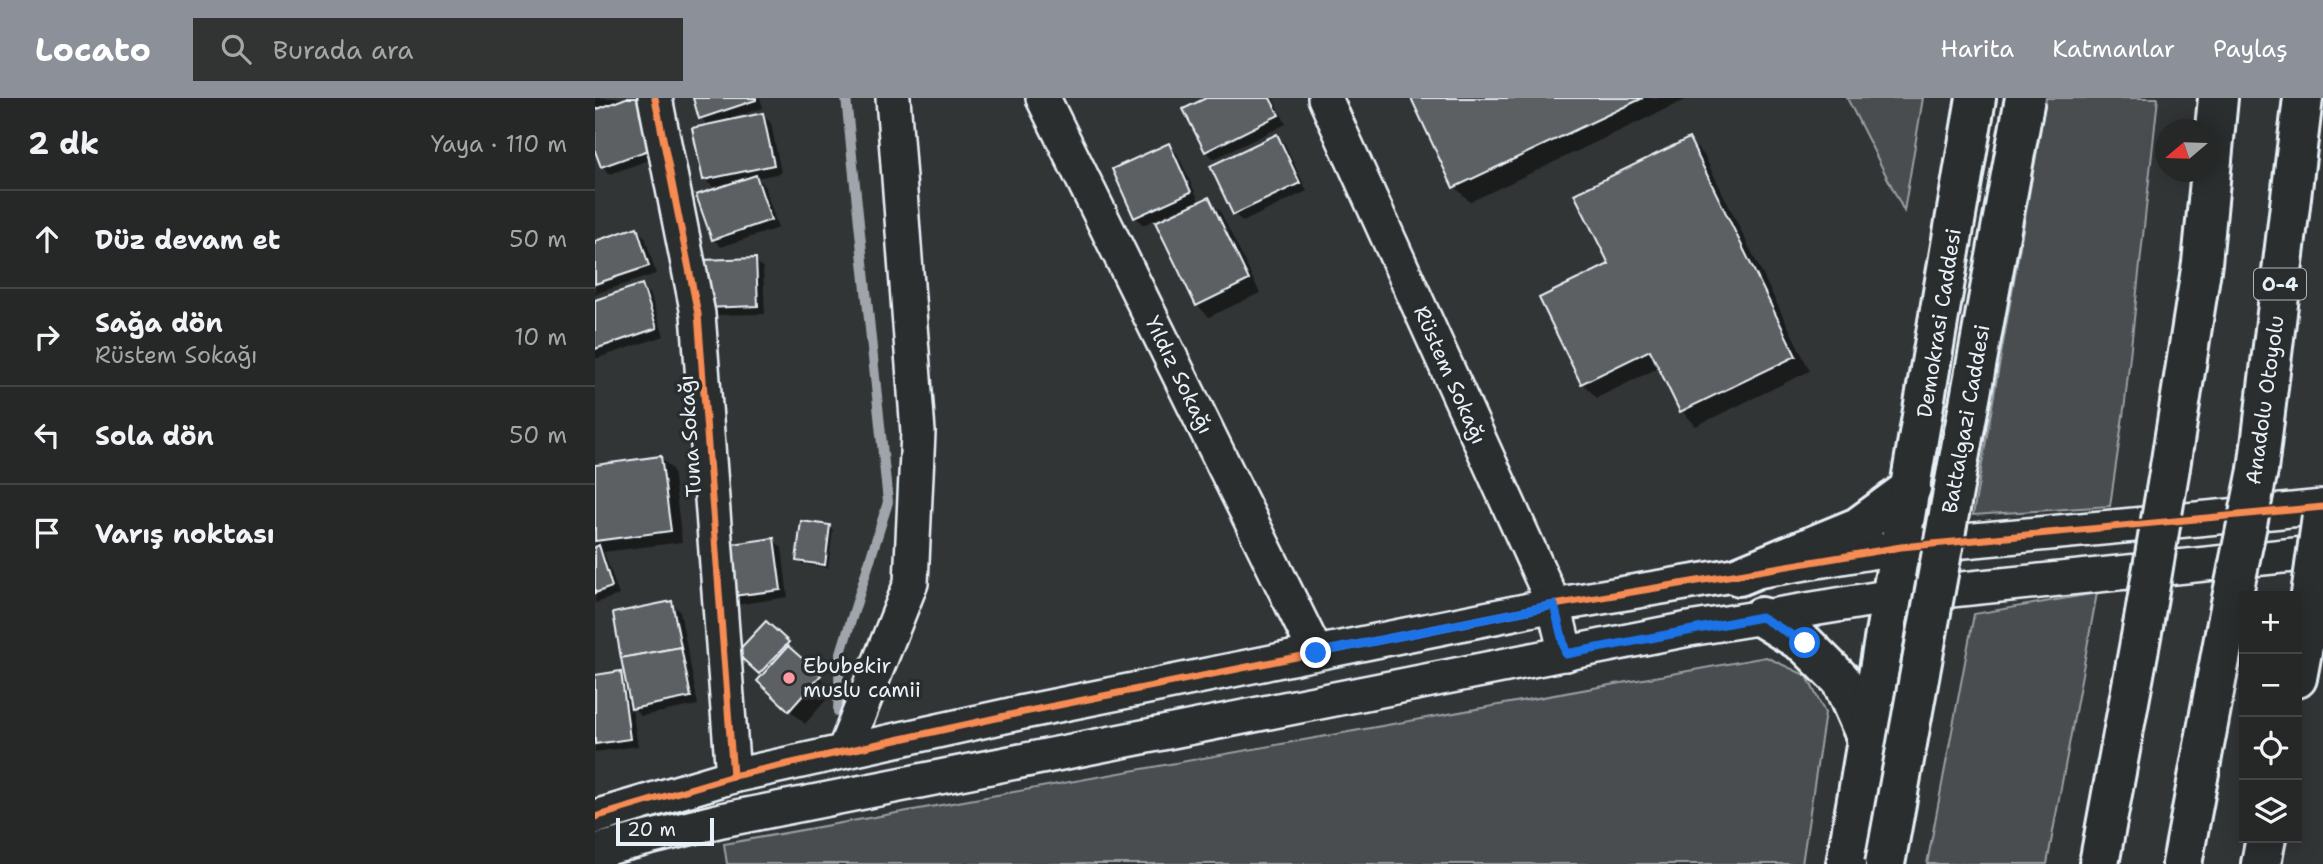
<!DOCTYPE html>
<html lang="tr">
<head>
<meta charset="utf-8">
<style>
  :root { --surface:#262828; --page:#323434; --text:#f1f3f6; --muted:#a4a6a8; --line:#424445; --accent:#8c9099 }
  body { margin:0; font-family:"Shantell Sans",sans-serif; background:var(--page); color:var(--text) }
  .controls { position:absolute; right:21px; bottom:21px; display:grid; overflow:hidden; border-radius:0px; box-shadow:0 4px 18px #0003 }
  .controls button { width:63px; height:63px; display:grid; place-items:center; padding:0; border:0; border-bottom:2px solid var(--line); background:var(--surface); color:var(--text); font:35px sans-serif }
  .compass { position:absolute; left:1560px; top:21px; width:63px; height:63px; border-radius:50%; background:var(--surface); box-shadow:0 4px 18px #0003; rotate:251deg }
  .scale { position:absolute; left:21px; bottom:18px; width:98px; box-sizing:border-box; padding-left:7px; border:4px solid #e8f1f8; border-top:0; font-size:19px; line-height:24px; white-space:nowrap; color:#e8f1f8; -webkit-text-stroke:5px #2a2d2e; paint-order:stroke }
  .stop { position:absolute; width:21px; height:21px; margin:-16px; border:5px solid #1a73e8; border-radius:50%; background:#fff }
  .stop.end { background:#1a73e8; border-color:#fff; box-shadow:0 2px 7px #0008 }
  .list { margin:0; padding:0; list-style:none }
  h2 { display:flex; justify-content:space-between; align-items:center; height:91px; margin:0; padding:0 28px; font-size:30px }
  h2 small { font-size:23px; font-weight:400; color:var(--muted) }
  .list li { display:grid; grid-template-columns:46px 1fr auto; gap:21px; align-items:center; box-sizing:border-box; height:98px; padding:0 28px; border-top:2px solid var(--line) }
  .list b { display:block; font-size:26px; white-space:nowrap }
  .list p { margin:0; font-size:23px; white-space:nowrap; color:var(--muted) }
  .list em { font-size:23px; font-style:normal; color:var(--muted) }
  .icon { flex:none; width:38px; height:38px; fill:none; stroke:currentColor; stroke-width:2; stroke-linecap:round; stroke-linejoin:round }
  .map { position:relative; flex:none; width:1728px; height:766px; overflow:hidden }
  header { display:flex; align-items:center; gap:42px; box-sizing:border-box; height:98px; padding:0 35px; background:var(--accent); color:#fff }
  header strong { font-size:33px }
  nav { display:flex; gap:38px; margin-inline-start:auto; font-size:24px }
  .search { width:490px; height:63px; background:var(--page); display:flex; align-items:center; gap:18px; box-sizing:border-box; padding:0 24px; border-radius:0px; color:var(--muted); font-size:26px }
  main { display:flex }
  aside { flex:1; background:var(--surface) }
  .map>svg:first-child { display:block }
</style>
</head>
<body>
<header>
<strong>Locato</strong>
<div class="search"><svg class="icon" aria-label="search" viewBox="0 0 24 24"><circle cx="10" cy="10" r="6"/><path d="M15 15l6 6"/></svg>Burada ara</div>
<nav><a>Harita</a><a>Katmanlar</a><a>Paylaş</a></nav>
</header>
<main>
<aside>
<h2>2 dk<small>Yaya · 110 m</small></h2>
<ul class="list">
<li><svg class="icon" aria-label="ahead" viewBox="0 0 24 24"><path d="M12 20V5M6 11l6-6 6 6"/></svg><div><b>Düz devam et</b></div><em>50 m</em></li>
<li><svg class="icon" aria-label="right" viewBox="0 0 24 24"><path d="M7 20v-9h11M14 6l5 5-5 5"/></svg><div><b>Sağa dön</b><p>Rüstem Sokağı</p></div><em>10 m</em></li>
<li><svg class="icon" aria-label="left" viewBox="0 0 24 24"><path d="M17 20v-9H6M10 6l-5 5 5 5"/></svg><div><b>Sola dön</b></div><em>50 m</em></li>
<li><svg class="icon" aria-label="arrive" viewBox="0 0 24 24"><path d="M6 21V4h12l-3 4 3 4H6"/></svg><div><b>Varış noktası</b></div></li>
</ul>
</aside>
<div class="map">
<svg width="1728" height="766" viewBox="0 0 1728 766">
  <rect width="100%" height="100%" fill="#323536"/>
  <filter id="ink" filterUnits="userSpaceOnUse"><feTurbulence type="fractalNoise" baseFrequency=".0143" numOctaves="2"/><feDisplacementMap in="SourceGraphic" scale="14" xChannelSelector="R" yChannelSelector="G"/><feConvolveMatrix kernelMatrix="1 2 1 2 8 2 1 2 1" color-interpolation-filters="sRGB"/></filter>
  <g filter="url(#ink)">
    <g fill="#494d4f" stroke="#989fa4" stroke-width="2">
      <polygon points="1252,0 1328,0 1309,113"/>
      <polygon points="1451,0 1563,0 1530,304 1515,408 1378,417"/>
      <polygon points="1502,495 1452,766 1332,766 1379,516"/>
      <polygon points="1171,559 1212,578 1230,615 1207,766 132,766 129,746"/>
    </g>
    <g fill="#0007">
      <polygon points="0,0 44,0 68,57 15,76 7,68 0,48"/>
      <polygon points="99,0 165,0 168,10 130,22 131,25 168,17 176,25 186,75 162,80 169,87 183,130 126,149 118,141 131,89 118,89 109,81 114,28 106,20"/>
      <polygon points="615,0 678,0 691,26 619,61 611,53"/>
      <polygon points="818,0 1094,0 875,104 860,89"/>
      <polygon points="682,38 690,46 712,93 648,124 639,116"/>
      <polygon points="1094,42 1109,57 1215,273 1101,328 1087,313 1065,269 1002,300 987,285 1016,167"/>
      <polygon points="573,47 582,55 605,105 613,101 625,113 665,195 614,219 602,207 583,111 548,127 540,119"/>
      <polygon points="41,131 50,139 61,176 0,196 0,145"/>
      <polygon points="160,162 168,170 170,216 119,217 111,209"/>
      <polygon points="47,188 55,196 69,238 0,261 0,204"/>
      <polygon points="66,360 78,372 87,444 9,454 24,497 0,505 0,451 3,450 0,447 0,369"/>
      <polygon points="234,428 238,432 233,470 207,466 203,462"/>
      <polygon points="179,442 187,450 193,499 140,507 132,498"/>
      <polygon points="76,505 85,513 103,607 46,618 37,610 43,648 0,654 0,578 26,575 32,581"/>
      <polygon points="171,525 239,593 210,626 179,598 168,579 144,555"/>
    </g>
    <g fill="none" stroke-linecap="round" stroke-linejoin="round">
      <polyline stroke="#9fa5aa" stroke-width="10" points="243,614 245,558 293,404 251,0"/>
    </g>
    <g fill="#5c6063" stroke="#e8f1f8" stroke-width="2">
      <polygon points="31,0 44,0 62,49 6,69 0,53 0,12"/>
      <polygon points="98,0 161,0 161,2 104,21"/>
      <polygon points="611,0 675,0 684,17 610,54 588,11"/>
      <polygon points="816,0 1048,0 858,90"/>
      <polygon points="168,15 179,67 108,82 97,30"/>
      <polygon points="682,36 705,85 638,117 615,68"/>
      <polygon points="1094,40 1201,258 1085,314 1055,252 986,286 944,200 1014,166 979,96"/>
      <polygon points="574,45 596,94 539,120 517,71"/>
      <polygon points="161,77 176,122 117,142 101,97"/>
      <polygon points="614,99 654,182 601,208 560,124"/>
      <polygon points="42,129 54,168 0,186 0,143"/>
      <polygon points="161,160 163,208 109,210 107,162"/>
      <polygon points="47,186 62,230 0,251 0,202"/>
      <polygon points="66,358 76,433 0,443 0,367"/>
      <polygon points="206,423 235,427 230,467 201,463"/>
      <polygon points="179,440 186,492 130,499 123,448"/>
      <polygon points="4,447 17,489 0,495 0,449"/>
      <polygon points="77,503 86,549 26,560 18,515"/>
      <polygon points="171,523 194,544 164,576 141,555"/>
      <polygon points="193,548 226,577 194,613 162,583"/>
      <polygon points="86,549 96,599 36,611 26,560"/>
      <polygon points="26,573 35,641 0,646 0,577"/>
    </g>
    <g fill="none" stroke-linecap="round" stroke-linejoin="round">
      <g stroke="#e8f1f8" stroke-width="38">
        <g id="street">
          <polyline points="60,0 103,216 138,678"/>
          <polyline points="448,0 721,555"/>
          <polyline points="730,0 959,507 971,556"/>
          <polyline points="249,653 316,485 323,334 298,0"/>
          <polyline points="0,719 138,678 424,615 959,507 1306,449 1728,409"/>
          <polyline points="0,753 127,722 1094,531 1298,498 1728,454"/>
        </g>
      </g>
      <g stroke="#e8f1f8" stroke-width="44">
        <g id="secondary">
          <polyline points="1144,478 1263,429 1316,390"/>
          <polyline points="1166,519 1210,546 1246,582 1273,643"/>
          <polyline points="1251,766 1381,0"/>
        </g>
      </g>
      <g stroke="#e8f1f8" stroke-width="44">
        <g id="highway">
          <polyline points="1575,369 1607,165 1623,0"/>
          <polyline points="1663,372 1708,0"/>
          <polyline points="1702,580 1711,532"/>
          <polyline points="1504,766 1548,528"/>
          <polyline points="1587,766 1630,535"/>
          <polyline points="1666,766 1671,740"/>
        </g>
      </g>
      <use href="#street" stroke="#2a2d2e" stroke-width="33"/>
      <use href="#secondary" stroke="#2a2d2e" stroke-width="38"/>
      <use href="#highway" stroke="#2a2d2e" stroke-width="38"/>
      <g stroke="#e8f1f8" stroke-width="44" stroke-linecap="butt">
        <polyline id="secondary-bridge" points="1290,766 1430,0"/>
      </g>
      <g stroke="#e8f1f8" stroke-width="44" stroke-linecap="butt">
        <g id="highway-bridge">
          <polyline points="1548,528 1575,369"/>
          <polyline points="1711,532 1728,411"/>
          <polyline points="1630,535 1663,372"/>
        </g>
      </g>
      <use href="#secondary-bridge" stroke="#2a2d2e" stroke-width="38"/>
      <use href="#highway-bridge" stroke="#2a2d2e" stroke-width="38"/>
      <g stroke="#2a2d2e" stroke-width="11">
        <g id="cycleway">
          <polyline points="60,0 103,216 138,678"/>
          <polyline points="0,719 138,678 424,615 959,507 1306,449 1728,409"/>
        </g>
      </g>
      <use href="#cycleway" stroke="#f68b52" stroke-width="7"/>
    </g>
  </g>
  <g fill="none" stroke-linecap="round" stroke-linejoin="round" filter="url(#ink)">
    <polyline stroke="#1a73e8" stroke-width="9" points="721,555 959,507 971,556 1166,519 1210,545"/>
  </g>
  <circle fill="#ff9aa2" stroke="#2a2d2e" stroke-width="2.5" cx="194" cy="580" r="7"/>
  <g text-anchor="middle" stroke-width="7" stroke-linejoin="round" paint-order="stroke">
    <rect fill="#2a2d2e" stroke="#afb6bb" stroke-width="2" x="1659" y="170.5" width="52" height="31" rx="5"/>
    <g font-size="19" font-weight="bold" fill="#e8f1f8">
      <text x="1685" y="193">O-4</text>
    </g>
    <g font-size="21" fill="#e8f1f8" stroke="#2a2d2e">
      <text transform="translate(1344 225) rotate(-81)" y="7">Demokrasi Caddesi</text>
      <text transform="translate(584 277) rotate(64)" y="7">Yıldız Sokağı</text>
      <text transform="translate(855 277) rotate(66)" y="7">Rüstem Sokağı</text>
      <text transform="translate(1670 302) rotate(-82)" y="7">Anadolu Otoyolu</text>
      <text transform="translate(1371 321) rotate(-80)" y="7">Battalgazi Caddesi</text>
      <text transform="translate(95 338) rotate(-94)" y="7">Tuna Sokağı</text>
    </g>
    <g font-size="21" fill="#e8f1f8" stroke="#2a2d2e" text-anchor="start">
      <text x="208" y="575">Ebubekir<tspan x="208" dy="24">muslu camii</tspan></text>
    </g>
  </g>
</svg>
<div class="controls">
<button>+</button>
<button>−</button>
<button><svg class="icon" aria-label="locate" viewBox="0 0 24 24"><circle cx="12" cy="12" r="6"/><path d="M12 2v4M12 18v4M2 12h4M18 12h4"/></svg></button>
<button><svg class="icon" aria-label="layers" viewBox="0 0 24 24"><path d="M12 4l9 5-9 5-9-5zM3 14l9 5 9-5"/></svg></button>
</div>
<svg class="compass" viewBox="-18 -18 36 36"><path d="M0-13l5 13h-10z" fill="#e53935"/><path d="M0 13l5-13h-10z" fill="#a4a6a8"/></svg>
<div class="scale">20 m</div>
<div class="stop" style="left:1210px;top:545px"></div>
<div class="stop end" style="left:721px;top:555px"></div>
</div>
</main>
</body>
</html>
